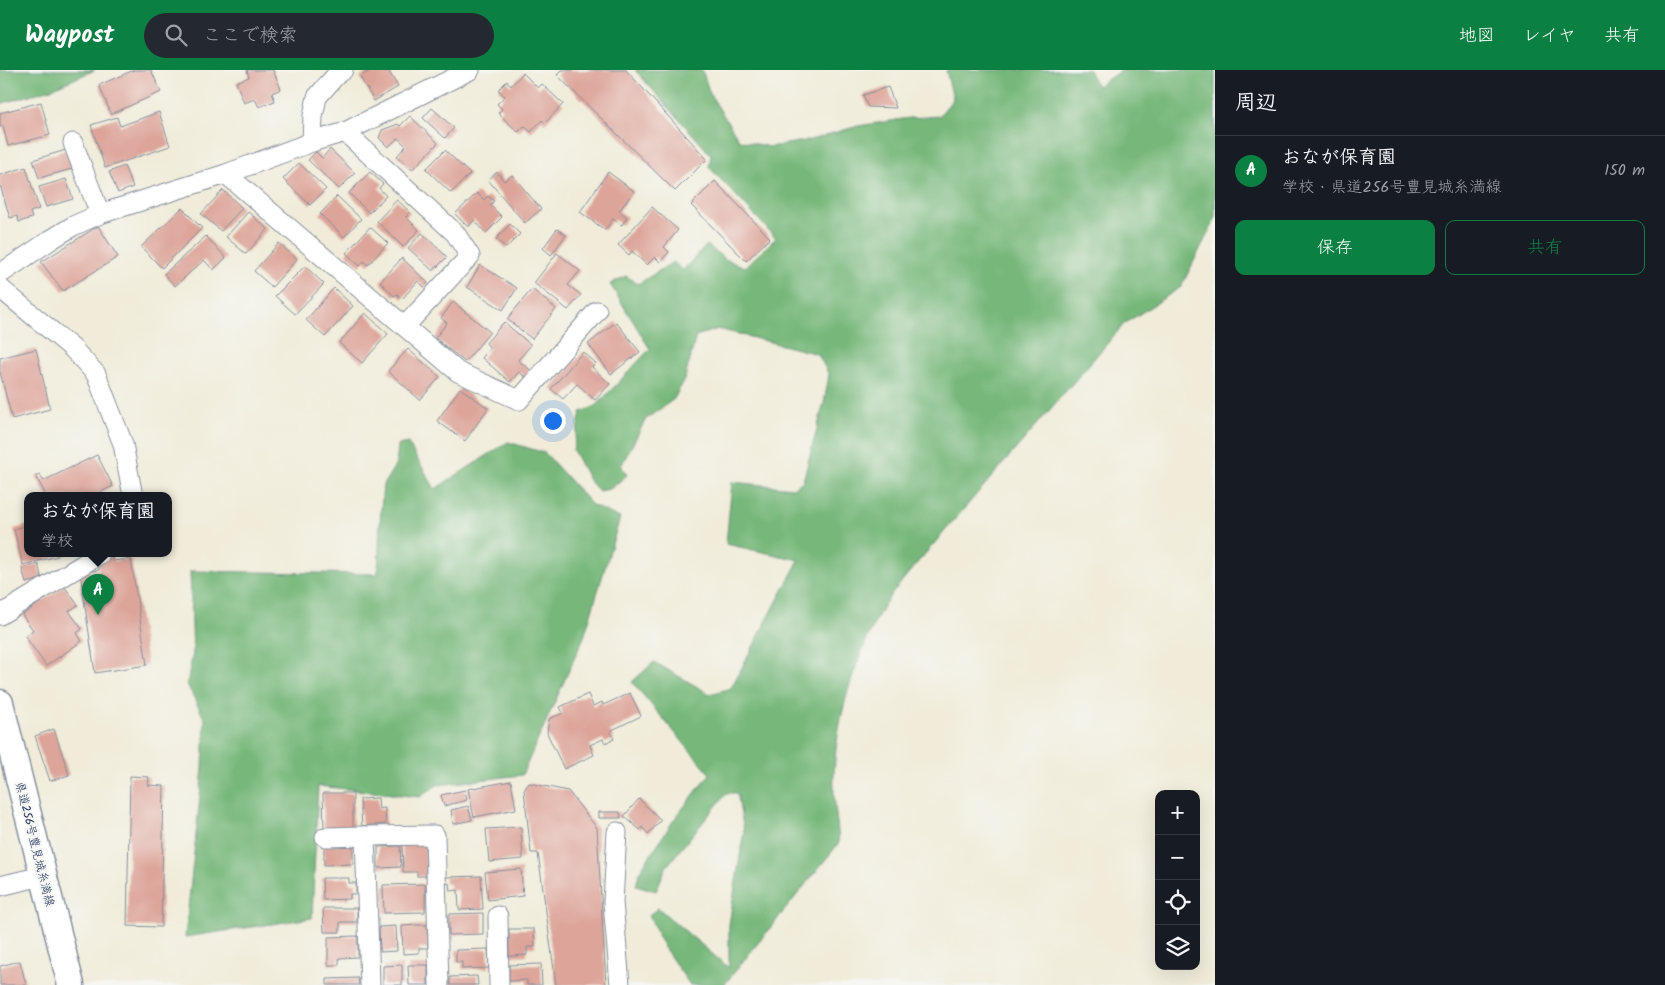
<!DOCTYPE html>
<html lang="ja">
<head>
<meta charset="utf-8">
<style>
  :root { --surface:#171b24; --page:#242831; --text:#f1f3f6; --muted:#9ea1a6; --line:#363941; --accent:#0b8043 }
  body { margin:0; font-family:Kalam,"Klee One",sans-serif; background:var(--page); color:var(--text) }
  .controls { position:absolute; right:15px; bottom:15px; display:grid; overflow:hidden; border-radius:10px; box-shadow:0 5px 20px #0002 }
  .controls button { width:45px; height:45px; display:grid; place-items:center; padding:0; border:0; border-bottom:1px solid var(--line); background:var(--surface); color:var(--text); font:25px sans-serif }
  .you { position:absolute; left:552px; top:350px; width:18px; height:18px; margin:-12px; border:4px solid #fff; border-radius:50%; background:#1a73e8; box-shadow:0 0 0 8px #1a73e833 }
  .badge { display:grid; place-items:center; width:32px; height:32px; border-radius:50%; background:var(--accent); color:#fff; font-size:16px; font-weight:700 }
  .pin { position:absolute; translate:-50% -41px; filter:drop-shadow(0 1px 2px #0008) }
  .pin::after { content:''; position:absolute; top:26px; width:18px; height:15px; background:inherit; clip-path:polygon(0 0,100% 0,50% 100%) }
  .popup { position:absolute; left:24px; top:422px; width:148px; height:65px; box-sizing:border-box; display:grid; place-content:center; border-radius:10px; background:var(--surface); filter:drop-shadow(0 1px 4px #0005); font-size:16px; white-space:nowrap; color:var(--muted) }
  .popup b { font-size:19px; color:var(--text) }
  .popup::after { content:''; position:absolute; left:50%; top:100%; margin-left:-10px; border:10px solid transparent; border-top-color:var(--surface) }
  .list { margin:0; padding:0; list-style:none }
  h2 { display:flex; justify-content:space-between; align-items:center; height:65px; margin:0; padding:0 20px; font-size:21px }
  h2 small { font-size:16px; font-weight:400; color:var(--muted) }
  .list li { display:grid; grid-template-columns:32px 1fr auto; gap:15px; align-items:center; box-sizing:border-box; height:70px; padding:0 20px; border-top:1px solid var(--line) }
  .list b { display:block; font-size:19px; white-space:nowrap }
  .list p { margin:0; font-size:16px; white-space:nowrap; color:var(--muted) }
  .list em { font-size:16px; font-style:normal; color:var(--muted) }
  .actions { display:flex; gap:10px; padding:15px 20px }
  .actions a { flex:1; padding:11px 0; border:1px solid var(--accent); border-radius:10px; text-align:center; font-size:18px; color:var(--accent) }
  .actions .main { background:var(--accent); color:#fff }
  .icon { flex:none; width:28px; height:28px; fill:none; stroke:currentColor; stroke-width:2; stroke-linecap:round; stroke-linejoin:round }
  .map { position:relative; flex:none; width:1215px; height:915px; overflow:hidden }
  header { display:flex; align-items:center; gap:30px; box-sizing:border-box; height:70px; padding:0 25px; background:var(--accent); color:#fff }
  header strong { font-size:24px }
  nav { display:flex; gap:28px; margin-inline-start:auto; font-size:18px }
  .search { width:350px; height:45px; background:var(--page); display:flex; align-items:center; gap:12px; box-sizing:border-box; padding:0 18px; border-radius:28px; color:var(--muted); font-size:19px }
  main { display:flex }
  aside { flex:1; background:var(--surface) }
  .map>svg:first-child { display:block }
</style>
</head>
<body>
<header>
<strong>Waypost</strong>
<div class="search"><svg class="icon" aria-label="search" viewBox="0 0 24 24"><circle cx="10" cy="10" r="6"/><path d="M15 15l6 6"/></svg>ここで検索</div>
<nav><a>地図</a><a>レイヤ</a><a>共有</a></nav>
</header>
<main>
<div class="map">
<svg width="1215" height="915" viewBox="0 0 1215 915">
  <rect width="100%" height="100%" fill="#f6f6f2"/>
  <filter id="ink" filterUnits="userSpaceOnUse"><feTurbulence type="fractalNoise" baseFrequency=".02" numOctaves="2"/><feDisplacementMap in="SourceGraphic" scale="10" xChannelSelector="R" yChannelSelector="G"/><feConvolveMatrix kernelMatrix="1 2 1 2 8 2 1 2 1" color-interpolation-filters="sRGB"/></filter>
  <filter id="wash" filterUnits="userSpaceOnUse"><feTurbulence type="fractalNoise" baseFrequency=".0096" numOctaves="4" result="noise"/><feDisplacementMap in="SourceGraphic" scale="20" xChannelSelector="R" yChannelSelector="G"/><feGaussianBlur stdDeviation="1.12" result="paint"/><feColorMatrix in="noise" values="0 0 0 0 0 0 0 0 0 0 0 0 0 0 0 0 0 1.4 0 .05"/><feComposite in="paint" operator="in"/></filter>
  <g filter="url(#wash)">
    <rect width="100%" height="100%" fill="#f0ecd9"/>
    <g fill="#77b87a" stroke="#49746c">
      <polygon points="0,0 95,0 51,19 0,34"/>
      <path d="M 635,0 L 702,0 L 710,24 L 739,70 L 769,77 L 810,70 L 858,56 L 909,48 L 939,46 L 953,29 L 946,0 L 1089,0 L 1097,16 L 1122,0 L 1215,0 L 1215,149 L 1181,217 L 1124,254 L 906,506 C 897,518 886,530 879,544 C 851,598 832,662 834,723 C 835,740 838,756 839,773 L 724,915 L 690,915 L 663,876 L 649,845 L 658,838 L 729,898 L 729,855 L 744,761 L 737,723 L 727,723 L 666,797 L 656,821 L 636,815 L 640,801 L 673,751 L 710,704 L 632,612 L 654,592 L 710,624 L 731,618 L 799,490 L 726,474 L 732,412 L 793,418 L 803,411 L 824,333 L 829,305 L 818,284 L 718,259 L 696,266 L 685,308 L 674,329 L 646,349 L 621,396 L 627,405 L 610,419 L 599,421 L 590,412 L 573,380 L 581,342 L 596,336 L 650,279 L 610,214 L 626,206 L 638,214 L 673,192 L 683,200 L 707,175 L 725,189 L 745,197 L 776,168 L 709,97 L 711,85 Z"/>
      <polygon points="508,372 545,383 592,435 620,448 584,567 522,705 437,715 420,727 318,716 312,848 185,867 203,698 205,650 187,614 193,583 190,501 378,504 380,452 383,415 396,394 398,375 408,373 435,419"/>
    </g>
    <g id="blocks">
      <g fill="#dda499">
        <polygon points="134,0 151,0 161,22 111,44 99,15"/>
        <polygon points="247,0 273,0 281,19 272,23 275,31 259,37 255,29 244,33 236,12 249,7"/>
        <polygon points="371,0 388,0 398,17 374,31 360,7"/>
        <polygon points="562,0 626,0 707,89 675,121 557,5"/>
        <polygon points="523,3 538,18 542,14 563,34 545,53 542,50 531,62 524,56 518,62 498,43 502,39 497,34 505,26 498,20 507,11 511,16"/>
        <polygon points="888,17 896,38 868,37 863,25"/>
        <polygon points="41,32 50,65 8,76 3,56 0,57 0,43"/>
        <polygon points="432,38 454,58 445,68 423,48"/>
        <polygon points="159,42 170,76 105,98 91,55 117,47 120,56"/>
        <polygon points="410,46 438,73 412,100 397,86 406,76 398,68 388,77 379,68 382,60 398,54 400,56"/>
        <polygon points="330,79 355,103 339,119 308,90 316,82 322,88"/>
        <polygon points="66,80 72,99 39,108 33,90"/>
        <polygon points="445,80 470,104 451,123 426,99"/>
        <polygon points="299,93 326,119 310,135 283,109"/>
        <polygon points="124,96 133,117 118,123 109,102"/>
        <polygon points="26,97 39,139 30,142 32,148 19,152 17,146 10,148 0,115 0,105"/>
        <polygon points="370,102 383,114 379,118 386,126 369,143 349,123"/>
        <polygon points="497,102 504,111 512,105 541,139 525,153 488,110"/>
        <polygon points="608,102 634,121 619,141 627,147 622,155 613,149 605,160 580,142"/>
        <polygon points="66,109 73,129 46,137 39,117"/>
        <polygon points="715,111 770,168 746,191 691,135"/>
        <polygon points="223,120 242,138 221,161 201,144"/>
        <polygon points="477,123 484,130 488,126 494,131 490,135 502,147 486,163 474,150 468,157 455,144"/>
        <polygon points="337,126 361,149 344,167 320,144"/>
        <polygon points="397,130 410,142 406,147 419,160 403,177 377,151"/>
        <polygon points="652,137 678,160 664,177 669,182 660,192 655,187 647,195 632,181 629,185 618,175"/>
        <polygon points="182,138 202,158 162,198 141,177"/>
        <polygon points="248,142 268,159 246,184 226,167"/>
        <polygon points="510,154 520,164 506,178 496,169"/>
        <polygon points="98,156 118,187 63,221 41,192"/>
        <polygon points="370,157 388,173 368,195 364,191 360,196 346,183"/>
        <polygon points="557,159 566,165 551,185 543,178"/>
        <polygon points="422,163 447,187 433,201 408,178"/>
        <polygon points="206,166 226,188 213,200 204,190 175,216 164,204"/>
        <polygon points="279,173 297,189 272,217 254,201"/>
        <polygon points="557,183 580,201 568,215 581,225 568,240 534,213"/>
        <polygon points="402,188 428,213 424,217 418,211 402,229 397,224 394,226 380,212"/>
        <polygon points="480,195 517,218 503,240 467,217"/>
        <polygon points="305,196 324,214 295,244 275,226"/>
        <polygon points="334,218 353,236 325,267 306,250"/>
        <polygon points="532,219 556,239 532,269 507,249"/>
        <polygon points="453,232 490,262 465,292 435,268 447,253 441,248"/>
        <polygon points="365,243 388,264 362,293 339,273"/>
        <polygon points="504,252 531,275 518,290 533,302 528,309 519,302 510,312 482,288 490,278 486,273"/>
        <polygon points="616,252 640,282 611,304 588,274"/>
        <polygon points="36,279 50,339 12,349 0,302 0,288"/>
        <polygon points="408,279 440,307 420,330 388,301"/>
        <polygon points="583,282 596,293 592,297 610,314 595,330 577,314 563,329 551,319"/>
        <polygon points="460,318 488,338 465,371 437,351"/>
        <polygon points="97,385 113,416 93,426 46,426 36,406 40,404 43,411"/>
        <polygon points="28,455 28,484 57,484 58,486 23,495 14,459"/>
        <polygon points="112,485 113,491 131,489 147,595 95,603 80,503 99,500 98,494 104,493 103,487"/>
        <polygon points="38,494 42,509 26,513 22,498"/>
        <polygon points="64,516 78,535 69,541 82,559 77,563 82,571 46,596 25,566 33,560 22,545"/>
        <polygon points="630,623 641,646 610,661 614,669 605,673 603,669 590,675 594,685 564,699 547,663 549,649 563,643 560,637 588,624 593,636 602,632 603,635"/>
        <polygon points="54,659 69,705 50,711 35,666"/>
        <polygon points="130,706 149,707 148,715 164,716 161,857 127,856"/>
        <polygon points="511,711 516,739 474,747 468,719"/>
        <polygon points="529,713 568,721 597,758 606,915 556,915 538,783 531,783 524,720"/>
        <polygon points="465,720 467,730 444,736 441,725"/>
        <polygon points="323,723 353,723 353,759 324,760"/>
        <polygon points="378,728 379,739 385,738 386,754 362,756 360,729"/>
        <polygon points="639,729 661,750 648,764 642,757 640,760 624,746"/>
        <polygon points="468,736 472,750 453,754 451,740"/>
        <polygon points="599,742 620,742 621,748 599,748"/>
        <polygon points="521,757 523,789 489,792 486,759"/>
        <polygon points="353,774 353,794 324,795 324,775"/>
        <polygon points="425,774 426,806 417,806 417,802 403,802 402,775"/>
        <polygon points="400,776 401,797 378,798 378,777"/>
        <polygon points="521,799 523,826 488,830 485,802"/>
        <polygon points="481,806 483,839 459,840 458,820 450,821 449,813 445,814 445,807"/>
        <polygon points="322,808 349,808 349,813 356,813 356,824 350,824 350,829 323,830"/>
        <polygon points="425,814 425,842 384,843 383,815"/>
        <polygon points="323,838 357,838 357,852 340,852 340,862 324,862"/>
        <polygon points="483,843 483,864 449,865 449,844"/>
        <polygon points="418,855 427,855 428,878 419,878 419,883 403,884 402,856"/>
        <polygon points="396,856 397,881 380,882 379,857"/>
        <polygon points="509,859 534,859 535,877 527,877 527,885 509,886"/>
        <polygon points="358,866 358,887 339,888 339,895 328,895 328,867"/>
        <polygon points="488,879 489,898 462,899 462,892 456,892 456,880"/>
        <polygon points="20,891 26,915 0,915 0,896"/>
        <polygon points="541,894 542,915 527,915 527,910 509,911 509,895"/>
        <polygon points="402,895 402,915 383,915 383,896"/>
        <polygon points="408,895 428,895 428,915 409,915"/>
        <polygon points="477,906 478,915 450,915 450,907"/>
        <polygon points="358,908 359,915 327,915 327,909"/>
      </g>
    </g>
  </g>
  <g filter="url(#ink)">
    <use href="#blocks" fill-opacity="0" stroke="#868e9c" stroke-width="1"/>
    <g fill="none" stroke-linecap="round" stroke-linejoin="round">
      <g stroke="#868e9c" stroke-width="21">
        <g id="street">
          <polyline points="345,62 455,163 470,186 405,256"/>
          <polyline points="312,72 313,46 317,27 338,3 343,0"/>
          <polyline points="73,73 100,144"/>
          <polyline points="226,104 458,302 519,330 597,241"/>
          <polyline points="0,204 52,169 73,156 100,144 226,104 312,72 345,62 470,0"/>
          <polyline points="0,218 72,278 96,304 123,374 133,426"/>
          <polyline points="0,545 100,484"/>
          <polyline points="617,762 613,832 620,915"/>
          <polyline points="325,767 365,766"/>
          <polyline points="0,816 42,806"/>
          <polyline points="498,846 499,915"/>
          <polyline points="370,915 365,766 435,765 439,915"/>
        </g>
      </g>
      <g stroke="#868e9c" stroke-width="29">
        <polyline id="secondary" points="0,633 71,915"/>
      </g>
      <use href="#street" stroke="#fff" stroke-width="19"/>
      <use href="#secondary" stroke="#fff" stroke-width="26"/>
    </g>
  </g>
  <g text-anchor="middle" stroke-width="4" stroke-linejoin="round" paint-order="stroke">
    <g font-size="12" fill="#1b2f5e" stroke="#f6f6f2">
      <text transform="translate(35 774) rotate(76)" y="4">県道256号豊見城糸満線</text>
    </g>
  </g>
</svg>
<div class="controls">
<button>+</button>
<button>−</button>
<button><svg class="icon" aria-label="locate" viewBox="0 0 24 24"><circle cx="12" cy="12" r="6"/><path d="M12 2v4M12 18v4M2 12h4M18 12h4"/></svg></button>
<button><svg class="icon" aria-label="layers" viewBox="0 0 24 24"><path d="M12 4l9 5-9 5-9-5zM3 14l9 5 9-5"/></svg></button>
</div>
<div class="you"></div>
<div class="pin badge" style="left:98px;top:545px">A</div>
<div class="popup"><b>おなが保育園</b>学校</div>
</div>
<aside>
<h2>周辺<small></small></h2>
<ul class="list">
<li><span class="badge">A</span><div><b>おなが保育園</b><p>学校 · 県道256号豊見城糸満線</p></div><em>150 m</em></li>
</ul>
<div class="actions"><a class="main">保存</a><a>共有</a></div>
</aside>
</main>
</body>
</html>
